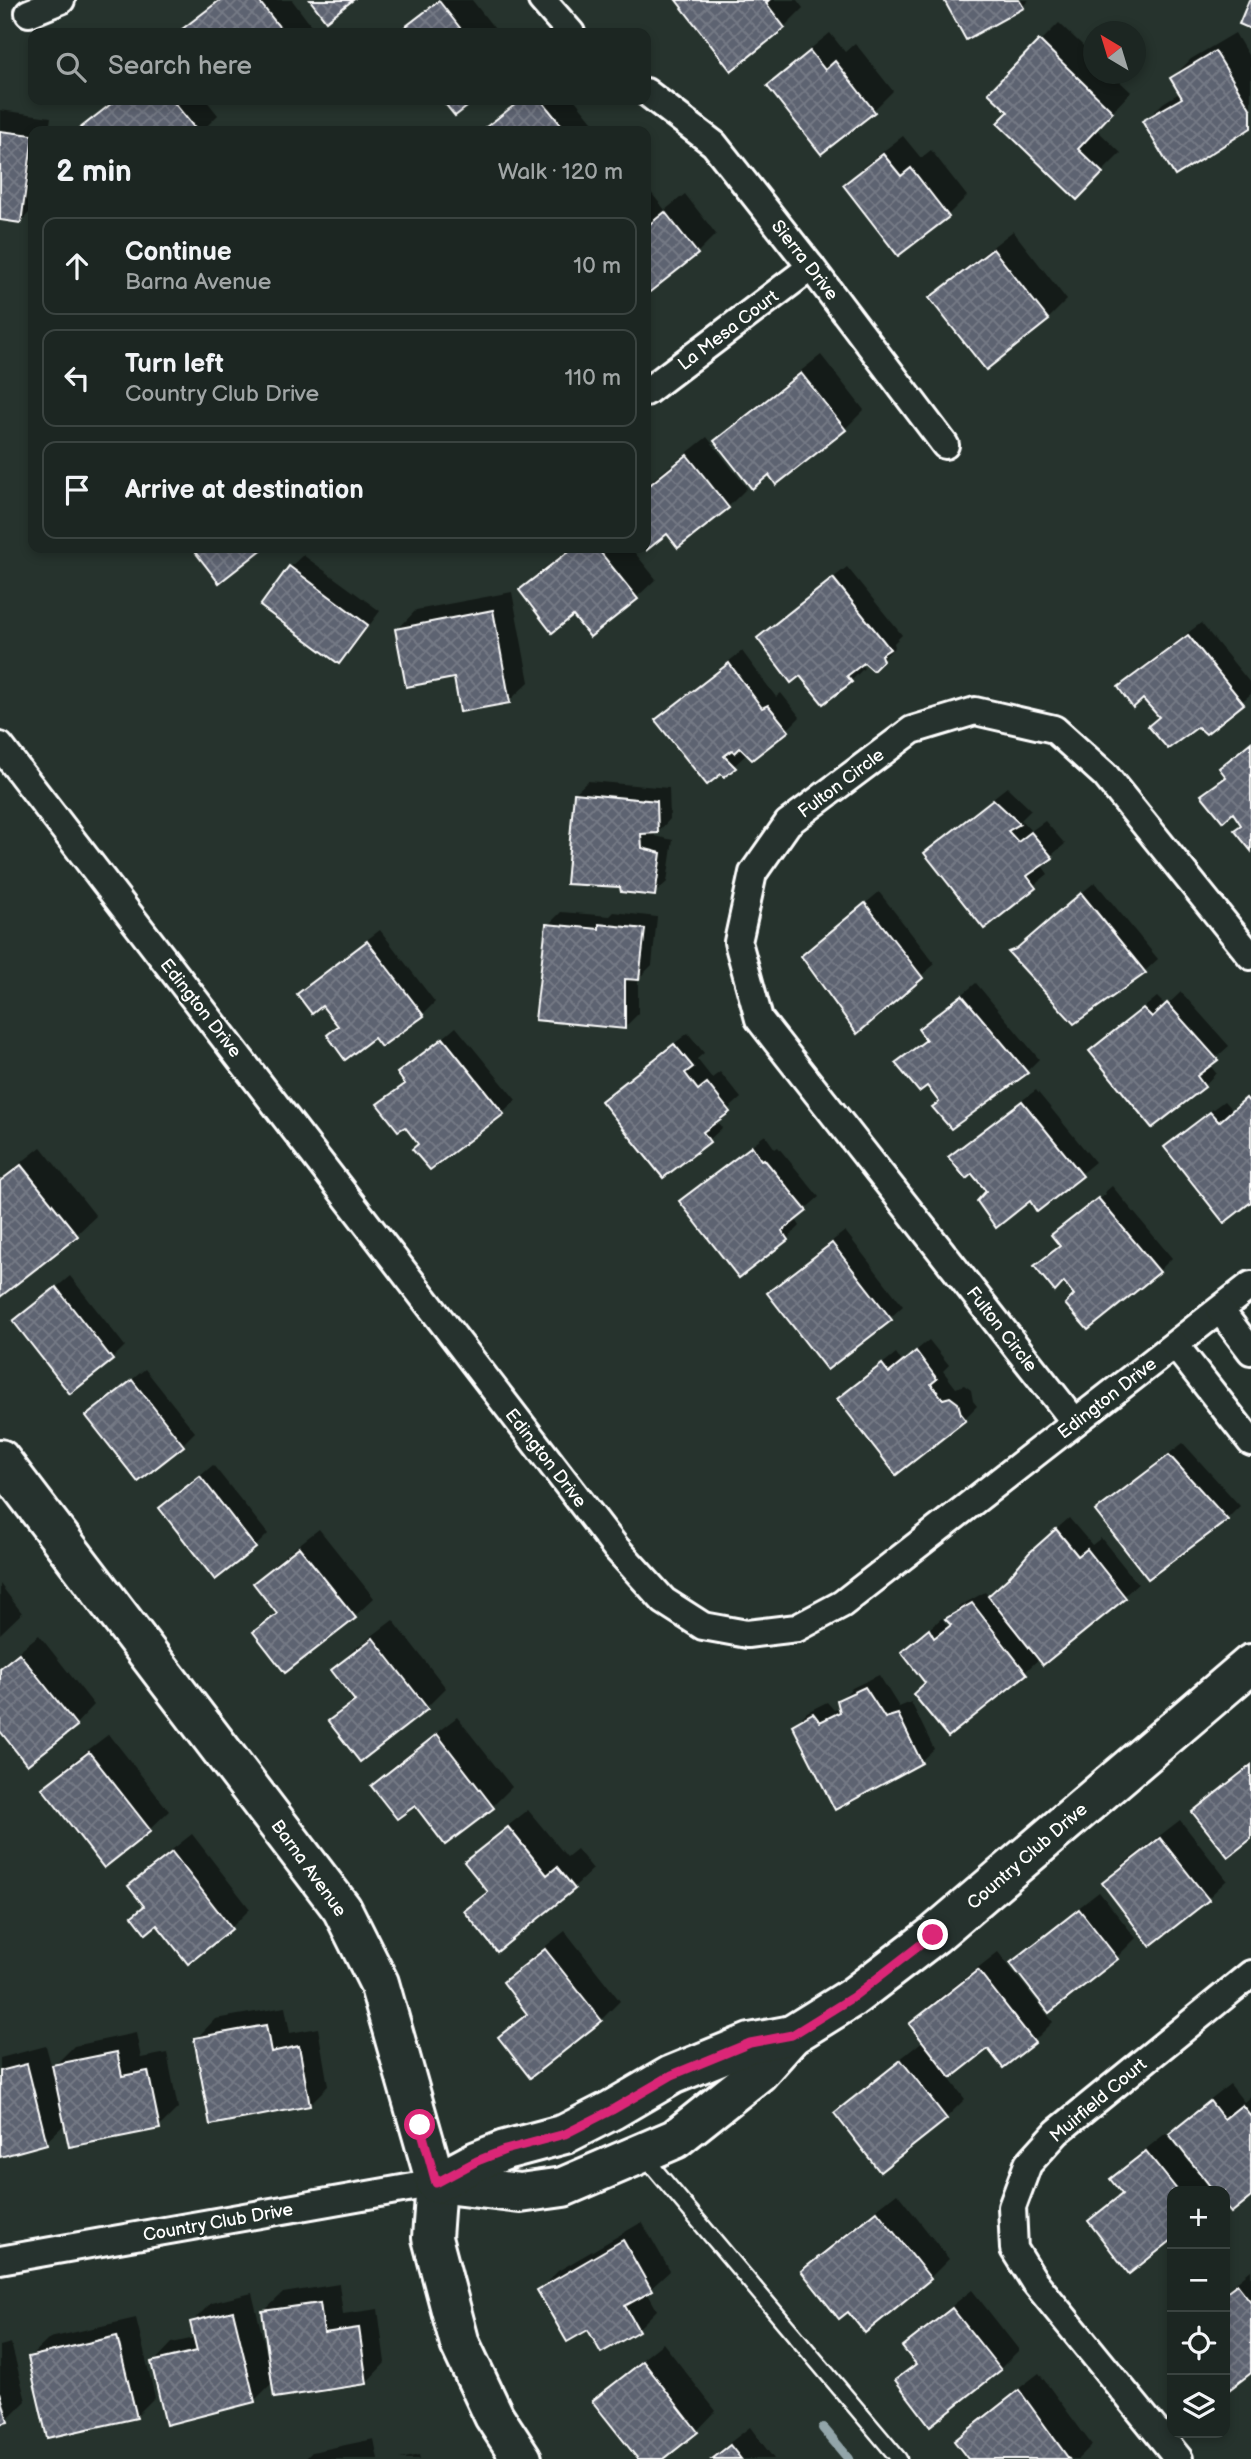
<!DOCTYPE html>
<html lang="en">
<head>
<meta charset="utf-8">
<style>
  :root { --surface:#1c2622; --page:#252e2a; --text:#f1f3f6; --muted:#a0a5a5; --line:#3a4340 }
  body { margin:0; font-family:"Balsamiq Sans",sans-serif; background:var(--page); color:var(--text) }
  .controls { position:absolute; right:21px; bottom:21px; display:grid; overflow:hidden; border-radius:14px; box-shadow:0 4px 10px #0003 }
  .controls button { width:63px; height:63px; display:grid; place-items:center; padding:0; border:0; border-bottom:2px solid var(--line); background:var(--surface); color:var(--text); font:35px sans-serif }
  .compass { position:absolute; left:1083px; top:21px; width:63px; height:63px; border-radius:50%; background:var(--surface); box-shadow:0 4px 10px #0003; rotate:322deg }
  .stop { position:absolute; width:21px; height:21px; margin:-16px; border:5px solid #db2777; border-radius:50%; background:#fff }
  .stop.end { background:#db2777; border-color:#fff; box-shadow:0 2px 7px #0008 }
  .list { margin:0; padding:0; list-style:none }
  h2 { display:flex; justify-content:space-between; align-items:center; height:91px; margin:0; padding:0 28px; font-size:30px }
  h2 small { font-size:23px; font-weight:400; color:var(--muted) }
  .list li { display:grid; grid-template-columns:46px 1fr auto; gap:21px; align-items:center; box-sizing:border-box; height:98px; margin:0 14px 14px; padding:0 14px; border:2px solid var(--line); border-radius:14px }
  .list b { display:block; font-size:26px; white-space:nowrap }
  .list p { margin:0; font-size:23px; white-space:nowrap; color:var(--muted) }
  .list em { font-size:23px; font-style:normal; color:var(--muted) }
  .icon { flex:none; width:38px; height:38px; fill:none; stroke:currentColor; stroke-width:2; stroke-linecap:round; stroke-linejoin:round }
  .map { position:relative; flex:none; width:1251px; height:2459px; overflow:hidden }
  .search { position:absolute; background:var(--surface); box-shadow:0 4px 10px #0003; left:28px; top:28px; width:623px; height:77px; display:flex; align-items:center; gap:18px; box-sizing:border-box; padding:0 24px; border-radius:14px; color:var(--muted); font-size:26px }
  .panel { position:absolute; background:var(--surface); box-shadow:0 4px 10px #0003; left:28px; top:126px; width:623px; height:427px; border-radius:14px }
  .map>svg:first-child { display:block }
</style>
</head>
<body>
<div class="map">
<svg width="1251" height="2459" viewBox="0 0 1251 2459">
  <defs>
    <pattern id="building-cross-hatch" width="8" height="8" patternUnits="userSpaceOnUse" patternTransform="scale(1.75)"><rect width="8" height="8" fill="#5d6371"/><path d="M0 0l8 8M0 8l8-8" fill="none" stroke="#757a86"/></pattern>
  </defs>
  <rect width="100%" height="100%" fill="#26332d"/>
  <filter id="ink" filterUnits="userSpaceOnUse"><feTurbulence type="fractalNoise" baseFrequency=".0143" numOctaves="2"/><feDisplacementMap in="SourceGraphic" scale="14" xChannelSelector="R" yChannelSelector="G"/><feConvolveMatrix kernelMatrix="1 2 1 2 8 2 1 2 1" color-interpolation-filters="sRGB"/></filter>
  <g filter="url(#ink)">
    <g fill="#0007">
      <polygon points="217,0 292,0 313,28 308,33 178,33"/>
      <polygon points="437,0 472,0 498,33 399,33"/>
      <polygon points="678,0 797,0 803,8 784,27"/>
      <polygon points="946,0 1029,0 1022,7"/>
      <polygon points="1059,23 1094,56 1094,74 1112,74 1131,92 1096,129 1121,153 1077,197 1011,112 1040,42"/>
      <polygon points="830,33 845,52 855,43 893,91 874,110 822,152 769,86 788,67"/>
      <polygon points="1235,33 1251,60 1251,126 1144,122 1163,103 1181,92 1172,78 1191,59"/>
      <polygon points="113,100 206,100 218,115 202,131 83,131 81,129"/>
      <polygon points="519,100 575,100 600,131 481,131"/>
      <polygon points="0,110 51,117 49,131 33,131 33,209 21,221 0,219"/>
      <polygon points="903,136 921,158 931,150 967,196 948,215 899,254 845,185 864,166"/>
      <polygon points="649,190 665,210 685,194 716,234 697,253 646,293 646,193"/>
      <polygon points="1013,231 1067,300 1048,319 932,299 951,279"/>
      <polygon points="821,355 864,410 845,429 769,473 717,441 736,422"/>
      <polygon points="707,437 747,488 728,507 667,532 647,547 646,485"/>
      <polygon points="571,548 631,548 656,579 636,598 574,613 521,590 540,571"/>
      <polygon points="303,555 380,611 352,649 339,662 290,567"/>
      <polygon points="847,567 902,635 894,643 895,647 873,668 864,660 860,664 864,668 851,681 759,638 772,626"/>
      <polygon points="512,592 529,682 509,701 455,676 397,630 416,610"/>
      <polygon points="1201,623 1251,684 1251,694 1206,731 1198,724 1160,716 1143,697 1120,687 1133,674"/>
      <polygon points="742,651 776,697 781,693 800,717 788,729 748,753 724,775 657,720 670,707"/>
      <polygon points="1251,742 1251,848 1243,824 1234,811 1203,795 1227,775 1222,768"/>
      <polygon points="588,781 669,788 670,819 658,832 654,832 655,836 673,840 667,882 654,894 575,793"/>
      <polygon points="1007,787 1031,810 1021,820 1031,831 1045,821 1065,844 1041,864 1048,874 984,926 926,853 939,840"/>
      <polygon points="1095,882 1158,959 1145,971 1075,1021 1011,952"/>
      <polygon points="879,892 935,964 857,1031 803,956"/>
      <polygon points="561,912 610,916 614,912 657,917 652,965 638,979 638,1014 625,1027 548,925"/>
      <polygon points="380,930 435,1002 423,1014 374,1035 339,1025 322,1003 299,994 312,981"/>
      <polygon points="976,983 1039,1059 1026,1072 941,1101 927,1084 897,1063 927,1038 921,1029"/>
      <polygon points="1181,992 1229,1046 1209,1064 1216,1073 1204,1086 1091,1051 1157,997 1166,1006"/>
      <polygon points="456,1027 516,1100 503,1113 420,1144 406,1124 379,1105 405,1082 400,1074"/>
      <polygon points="688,1033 704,1053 697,1059 712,1078 720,1072 741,1098 716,1120 722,1128 709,1140 663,1176 604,1101 617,1088"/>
      <polygon points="1036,1090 1095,1162 1037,1210 1031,1199 989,1191 972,1172 950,1157 963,1144"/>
      <polygon points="1251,1094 1251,1200 1166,1147 1179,1134 1224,1101 1232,1110"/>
      <polygon points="765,1135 775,1149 778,1147 819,1197 795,1218 800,1226 787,1239 739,1275 682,1202 694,1189"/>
      <polygon points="41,1147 96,1216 76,1235 0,1295 0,1179"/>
      <polygon points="1112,1186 1172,1258 1159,1271 1076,1294 1065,1280 1036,1267 1061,1244 1065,1227 1106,1194 1105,1192"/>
      <polygon points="845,1231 903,1306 890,1318 769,1293 782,1280"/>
      <polygon points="70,1276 125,1346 112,1359 16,1321"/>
      <polygon points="929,1340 949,1365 943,1371 956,1388 964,1385 971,1390 973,1401 977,1406 964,1419 839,1399 896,1353 902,1362"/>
      <polygon points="145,1369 195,1432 182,1445 88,1416"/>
      <polygon points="1183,1443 1240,1506 1227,1519 1148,1577 1097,1511 1110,1498"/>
      <polygon points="213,1465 268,1534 255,1547 161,1509"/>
      <polygon points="1069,1518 1092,1545 1101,1538 1138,1584 1044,1663 1040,1658 1025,1672 927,1682 916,1640 942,1618 948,1627 952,1624 947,1619 960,1606 985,1592 989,1597 1044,1540"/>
      <polygon points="319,1529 374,1598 354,1617 256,1632 277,1611 255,1583 274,1564"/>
      <polygon points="0,1584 22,1613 0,1634"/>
      <polygon points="393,1620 446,1688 427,1707 360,1759 331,1722 355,1698 333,1670 352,1651"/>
      <polygon points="39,1635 94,1705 75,1725 0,1728 0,1666"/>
      <polygon points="879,1675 899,1707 911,1702 934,1749 921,1761 794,1725 807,1712 827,1702 834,1710 840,1707 839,1701 852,1688"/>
      <polygon points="457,1717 512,1787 493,1806 415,1803 373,1786 392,1767"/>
      <polygon points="109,1734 169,1811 149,1830 44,1789 63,1769"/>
      <polygon points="1251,1763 1251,1837 1195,1812 1214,1793"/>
      <polygon points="528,1810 567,1857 577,1849 593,1869 573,1888 466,1911 489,1889 467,1862 486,1843"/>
      <polygon points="1180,1820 1227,1880 1207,1899 1104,1883 1123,1864"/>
      <polygon points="192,1834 250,1909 231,1928 145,1905 131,1886 150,1867"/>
      <polygon points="1099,1892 1136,1938 1117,1957 1013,1963 1032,1944"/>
      <polygon points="565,1931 620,2001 601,2020 500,2037 528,2011 505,1982 524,1963"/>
      <polygon points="998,1952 1053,2022 1034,2041 988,2046 948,2077 965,2099 946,2118 836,2113 856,2094 924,2040 911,2024 930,2005"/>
      <polygon points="285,2007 290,2033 318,2028 328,2086 309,2105 196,2039 215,2019"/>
      <polygon points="136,2033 141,2058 167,2053 178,2108 159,2127 66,2123 46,2142 0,2155 0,2058 46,2046 52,2068 74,2046"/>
      <polygon points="1230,2084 1244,2102 1251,2096 1251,2195 1231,2211 1225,2202 1225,2191 1216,2191 1171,2134 1190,2115"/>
      <polygon points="1166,2133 1212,2191 1172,2191 1172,2238 1129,2271 1090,2221 1122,2192 1113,2180 1132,2160"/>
      <polygon points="897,2193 949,2259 930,2278 848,2310 803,2271 822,2252"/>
      <polygon points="642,2222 670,2271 647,2292 657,2310 638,2329 588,2327 539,2290 558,2271"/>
      <polygon points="1251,2270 1251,2371 1225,2391 1225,2291"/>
      <polygon points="339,2284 343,2314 378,2309 385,2363 366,2383 273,2382 254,2401 153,2363 172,2343 195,2338 192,2322 211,2303 252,2293 267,2355 269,2354 263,2312 283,2293"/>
      <polygon points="972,2290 1019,2350 1000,2369 897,2380 916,2361 905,2347 924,2328"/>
      <polygon points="136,2318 155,2397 136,2416 30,2357 50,2338"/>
      <polygon points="11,2343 26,2401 7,2420 0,2422 0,2346"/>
      <polygon points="663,2343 716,2411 697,2431 661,2459 640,2459 595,2401 614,2382"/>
      <polygon points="1039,2373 1092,2445 1078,2459 970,2459 956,2441 975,2422"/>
      <polygon points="750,2427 774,2459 709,2459"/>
      <polygon points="374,2439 378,2459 305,2459 312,2452"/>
      <polygon points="419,2455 420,2459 400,2459"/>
    </g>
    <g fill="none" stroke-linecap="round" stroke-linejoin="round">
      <polyline stroke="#92a5a9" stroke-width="10" points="823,2428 849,2459"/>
    </g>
    <g fill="url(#building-cross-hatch)" stroke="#fff" stroke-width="2">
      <polygon points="220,0 258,0 284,33 177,33"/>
      <polygon points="310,0 353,0 326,21"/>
      <polygon points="676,0 769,0 766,3 785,28 731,71"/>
      <polygon points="944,0 1019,0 1024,8 966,40"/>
      <polygon points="1249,0 1251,0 1251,29 1239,24"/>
      <polygon points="439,1 464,33 397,33"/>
      <polygon points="1039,40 1113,112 1078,149 1103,173 1077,200 997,123 1008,112 988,93"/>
      <polygon points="810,51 825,70 835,61 875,112 821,154 767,86"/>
      <polygon points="1215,51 1251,110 1251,128 1175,176 1142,121 1182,98 1170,78"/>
      <polygon points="116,100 172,100 197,131 80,131 79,129"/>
      <polygon points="442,100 476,100 455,116"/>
      <polygon points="521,100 541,100 566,131 481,131"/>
      <polygon points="0,131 33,135 21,223 0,220"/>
      <polygon points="883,154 901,176 911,168 949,217 898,256 843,185"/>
      <polygon points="665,212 698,254 646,295 646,227"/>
      <polygon points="993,249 1049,320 986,370 929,298"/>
      <polygon points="801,373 846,430 776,485 769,475 752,489 714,441"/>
      <polygon points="687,455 729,508 678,548 667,534 647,550 646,488"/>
      <polygon points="192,548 264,548 219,583"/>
      <polygon points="573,548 597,548 638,599 590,637 573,616 552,633 519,590"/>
      <polygon points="289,566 368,625 339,664 260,606"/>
      <polygon points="833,578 890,649 881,655 883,661 873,671 864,663 847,676 852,682 823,704 800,676 791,683 757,638"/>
      <polygon points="493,610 510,703 460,712 454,678 406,687 395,629"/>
      <polygon points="1188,635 1244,704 1206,734 1198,727 1168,749 1148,726 1159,717 1143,699 1133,708 1118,687"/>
      <polygon points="729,663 762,708 768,705 789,731 752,760 740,748 735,753 732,750 724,756 736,768 724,777 721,774 707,785 655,720"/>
      <polygon points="1251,742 1251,851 1234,830 1241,825 1233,813 1223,822 1201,795 1226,777 1219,768"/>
      <polygon points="574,793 657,801 658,833 641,834 642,848 661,853 655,896 621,892 620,887 566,884"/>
      <polygon points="993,799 1020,824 1008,831 1018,842 1031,832 1053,858 1027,876 1036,888 984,929 924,853"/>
      <polygon points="1081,893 1146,973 1074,1024 1008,952 1016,949"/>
      <polygon points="865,903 923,978 857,1034 801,956"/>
      <polygon points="546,924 599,929 599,924 645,929 639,980 625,979 625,1029 535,1020"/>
      <polygon points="367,941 424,1016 381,1047 374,1038 345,1060 327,1035 338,1026 322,1006 312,1014 297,994"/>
      <polygon points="962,995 1028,1073 951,1129 932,1107 939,1102 927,1086 919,1092 895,1063 926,1040 918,1029"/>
      <polygon points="1167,1003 1218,1060 1197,1076 1205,1087 1152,1128 1089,1051 1143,1008 1152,1017"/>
      <polygon points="443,1038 504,1114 430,1170 412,1149 418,1144 405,1127 398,1131 377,1104 405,1084 397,1073"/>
      <polygon points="674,1044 693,1067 685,1073 698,1090 707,1083 730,1112 703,1132 710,1142 663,1178 601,1101"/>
      <polygon points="1246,1098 1251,1104 1251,1202 1224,1223 1164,1147 1210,1112 1219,1122"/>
      <polygon points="1022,1101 1083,1176 1037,1212 1030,1201 996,1228 977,1201 986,1191 972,1174 966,1179 948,1157"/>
      <polygon points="752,1146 761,1160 764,1159 807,1211 782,1231 788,1240 739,1278 679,1201"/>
      <polygon points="21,1165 78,1236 0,1297 0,1181"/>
      <polygon points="1098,1198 1160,1272 1088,1330 1065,1304 1074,1295 1064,1282 1055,1292 1034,1266 1060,1246 1051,1235"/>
      <polygon points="832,1243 892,1320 827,1370 767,1293"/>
      <polygon points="56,1287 113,1360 70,1394 13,1321"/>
      <polygon points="916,1351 937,1379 931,1384 943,1399 950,1397 958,1403 961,1414 966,1420 896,1475 837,1399 882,1364 889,1373"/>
      <polygon points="132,1380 184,1446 138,1482 86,1416"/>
      <polygon points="1169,1455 1228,1520 1148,1579 1095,1511"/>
      <polygon points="200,1476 256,1548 215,1580 159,1508"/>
      <polygon points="1056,1529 1078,1556 1087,1549 1126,1598 1043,1665 988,1596 1008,1578 1029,1553"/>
      <polygon points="299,1547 356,1618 285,1673 253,1632 277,1614 253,1583"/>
      <polygon points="972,1603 1027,1674 948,1737 913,1694 925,1683 901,1652 929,1629 934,1638 951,1625 945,1619"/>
      <polygon points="373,1638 428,1709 360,1762 328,1721 355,1701 331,1670"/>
      <polygon points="19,1653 77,1726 27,1765 0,1731 0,1668"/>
      <polygon points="865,1687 885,1718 898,1714 922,1763 835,1810 792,1725 813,1713 820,1722 840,1712 837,1700"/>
      <polygon points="437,1734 494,1808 445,1845 415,1806 397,1819 371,1786"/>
      <polygon points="89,1752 151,1831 104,1868 42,1788"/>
      <polygon points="1251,1765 1251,1839 1228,1857 1192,1812"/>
      <polygon points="508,1827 547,1875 557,1867 575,1889 497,1952 464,1911 488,1892 464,1862"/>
      <polygon points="1160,1838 1209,1900 1150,1946 1102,1883"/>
      <polygon points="172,1852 232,1929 188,1964 157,1925 146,1934 132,1916 144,1906 128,1886"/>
      <polygon points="1079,1909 1118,1959 1049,2013 1010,1963"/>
      <polygon points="545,1949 602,2021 530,2078 498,2037 527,2014 503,1982"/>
      <polygon points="978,1970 1035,2043 1003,2068 988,2049 951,2078 909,2024"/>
      <polygon points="266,2025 271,2052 299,2046 310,2106 210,2125 194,2038"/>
      <polygon points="117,2052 122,2076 148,2071 160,2129 69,2147 52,2065"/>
      <polygon points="901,2060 947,2119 880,2172 834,2113"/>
      <polygon points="27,2064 47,2144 0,2157 0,2071"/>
      <polygon points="1210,2101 1224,2119 1242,2105 1251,2116 1251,2197 1231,2213 1225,2205 1225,2191 1214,2191 1169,2134"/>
      <polygon points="1146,2151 1178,2191 1172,2191 1172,2240 1129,2274 1088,2221 1122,2194 1110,2179"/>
      <polygon points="877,2211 931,2279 865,2333 848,2312 839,2319 801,2271"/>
      <polygon points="623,2240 652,2291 625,2306 639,2331 601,2353 588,2330 567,2342 537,2290"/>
      <polygon points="1237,2284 1251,2302 1251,2373 1225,2393 1225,2293"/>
      <polygon points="320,2303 324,2333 359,2328 367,2384 274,2398 262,2311"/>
      <polygon points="952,2308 1001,2370 930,2426 895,2380 916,2364 902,2347"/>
      <polygon points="233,2311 255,2402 166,2425 151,2362 197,2351 190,2322"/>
      <polygon points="117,2336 137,2418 47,2438 28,2357"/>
      <polygon points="643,2361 698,2432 664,2459 638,2459 592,2401"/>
      <polygon points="1019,2390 1069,2459 968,2459 954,2441"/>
      <polygon points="0,2392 8,2422 0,2424"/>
      <polygon points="730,2445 741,2459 712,2459"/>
    </g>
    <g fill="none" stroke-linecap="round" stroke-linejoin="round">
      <g stroke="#fff" stroke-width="19">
        <polyline id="lane" points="642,2154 899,2459"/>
      </g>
      <g stroke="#fff" stroke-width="32">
        <g id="street">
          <polyline points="542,0 571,33"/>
          <polyline points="29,13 61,0"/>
          <polyline points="646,92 714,144 811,267 945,445"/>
          <polyline points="646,392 811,267"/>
          <polyline points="0,746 616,1548 664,1601 703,1626 747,1634 797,1628 842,1604 1251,1285"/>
          <polyline points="1220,1310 1251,1351"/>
          <polyline points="1175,1345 1251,1442"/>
          <polyline points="1075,1422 759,1019 738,942 753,873 788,823 912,730 975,711 1054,729 1105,775 1251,956"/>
          <polyline points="0,2260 436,2183"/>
          <polyline points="1179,2459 1034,2281 1014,2249 1012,2207 1028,2164 1057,2132 1251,1974"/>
        </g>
      </g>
      <g stroke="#fff" stroke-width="44">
        <g id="secondary">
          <polyline points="0,1459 342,1909 379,1983 436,2183 432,2238 460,2344 494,2416 522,2459"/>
          <polyline points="436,2183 520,2193 563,2187 675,2139 758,2073 792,2035 853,1997 934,1935 1251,1664"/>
          <polyline points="436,2183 477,2161 505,2150 565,2134 612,2110 672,2075 750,2043 792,2035"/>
        </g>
      </g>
      <use href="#lane" stroke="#26332d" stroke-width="14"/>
      <use href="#street" stroke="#26332d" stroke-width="26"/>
      <use href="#secondary" stroke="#26332d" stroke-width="38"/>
    </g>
  </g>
  <g fill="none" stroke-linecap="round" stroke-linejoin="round" filter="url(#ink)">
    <polyline stroke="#db2777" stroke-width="9" points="420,2125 436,2183 477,2161 505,2150 565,2134 612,2110 672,2075 750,2043 792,2035 853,1997 933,1935"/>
  </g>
  <g text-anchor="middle" stroke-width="5" stroke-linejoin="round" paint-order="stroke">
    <g font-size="18" fill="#fff" stroke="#26332d">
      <text transform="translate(805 260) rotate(52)" y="6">Sierra Drive</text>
      <text transform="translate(728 330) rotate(-37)" y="6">La Mesa Court</text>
      <text transform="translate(841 783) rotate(-37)" y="6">Fulton Circle</text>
      <text transform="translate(201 1008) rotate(52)" y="6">Edington Drive</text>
      <text transform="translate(1002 1329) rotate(52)" y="6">Fulton Circle</text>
      <text transform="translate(1107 1398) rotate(-38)" y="6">Edington Drive</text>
      <text transform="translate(546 1458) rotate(52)" y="6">Edington Drive</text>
      <text transform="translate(1027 1856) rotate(-41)" y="6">Country Club Drive</text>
      <text transform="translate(309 1868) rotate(54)" y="6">Barna Avenue</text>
      <text transform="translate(1098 2100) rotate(-40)" y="6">Muirfield Court</text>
      <text transform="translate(218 2222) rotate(-10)" y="6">Country Club Drive</text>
    </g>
  </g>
</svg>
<div class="controls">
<button>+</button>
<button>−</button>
<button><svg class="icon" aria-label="locate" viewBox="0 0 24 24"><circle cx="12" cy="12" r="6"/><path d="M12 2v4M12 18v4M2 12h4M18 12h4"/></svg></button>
<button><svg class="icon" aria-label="layers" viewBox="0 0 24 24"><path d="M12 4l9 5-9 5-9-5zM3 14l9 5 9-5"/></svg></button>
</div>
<svg class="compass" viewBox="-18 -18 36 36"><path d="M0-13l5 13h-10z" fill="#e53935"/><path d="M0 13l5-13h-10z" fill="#a0a5a5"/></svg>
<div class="stop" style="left:420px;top:2125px"></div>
<div class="stop end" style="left:933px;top:1935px"></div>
<div class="search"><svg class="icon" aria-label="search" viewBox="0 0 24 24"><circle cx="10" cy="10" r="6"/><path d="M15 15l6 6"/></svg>Search here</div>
<section class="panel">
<h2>2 min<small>Walk · 120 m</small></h2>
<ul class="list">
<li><svg class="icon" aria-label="ahead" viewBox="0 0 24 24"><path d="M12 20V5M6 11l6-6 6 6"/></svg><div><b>Continue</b><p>Barna Avenue</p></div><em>10 m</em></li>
<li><svg class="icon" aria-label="left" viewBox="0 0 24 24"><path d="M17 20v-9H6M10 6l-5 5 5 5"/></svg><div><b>Turn left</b><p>Country Club Drive</p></div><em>110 m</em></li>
<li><svg class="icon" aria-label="arrive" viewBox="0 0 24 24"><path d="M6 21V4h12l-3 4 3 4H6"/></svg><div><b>Arrive at destination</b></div></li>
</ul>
</section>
</div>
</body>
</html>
